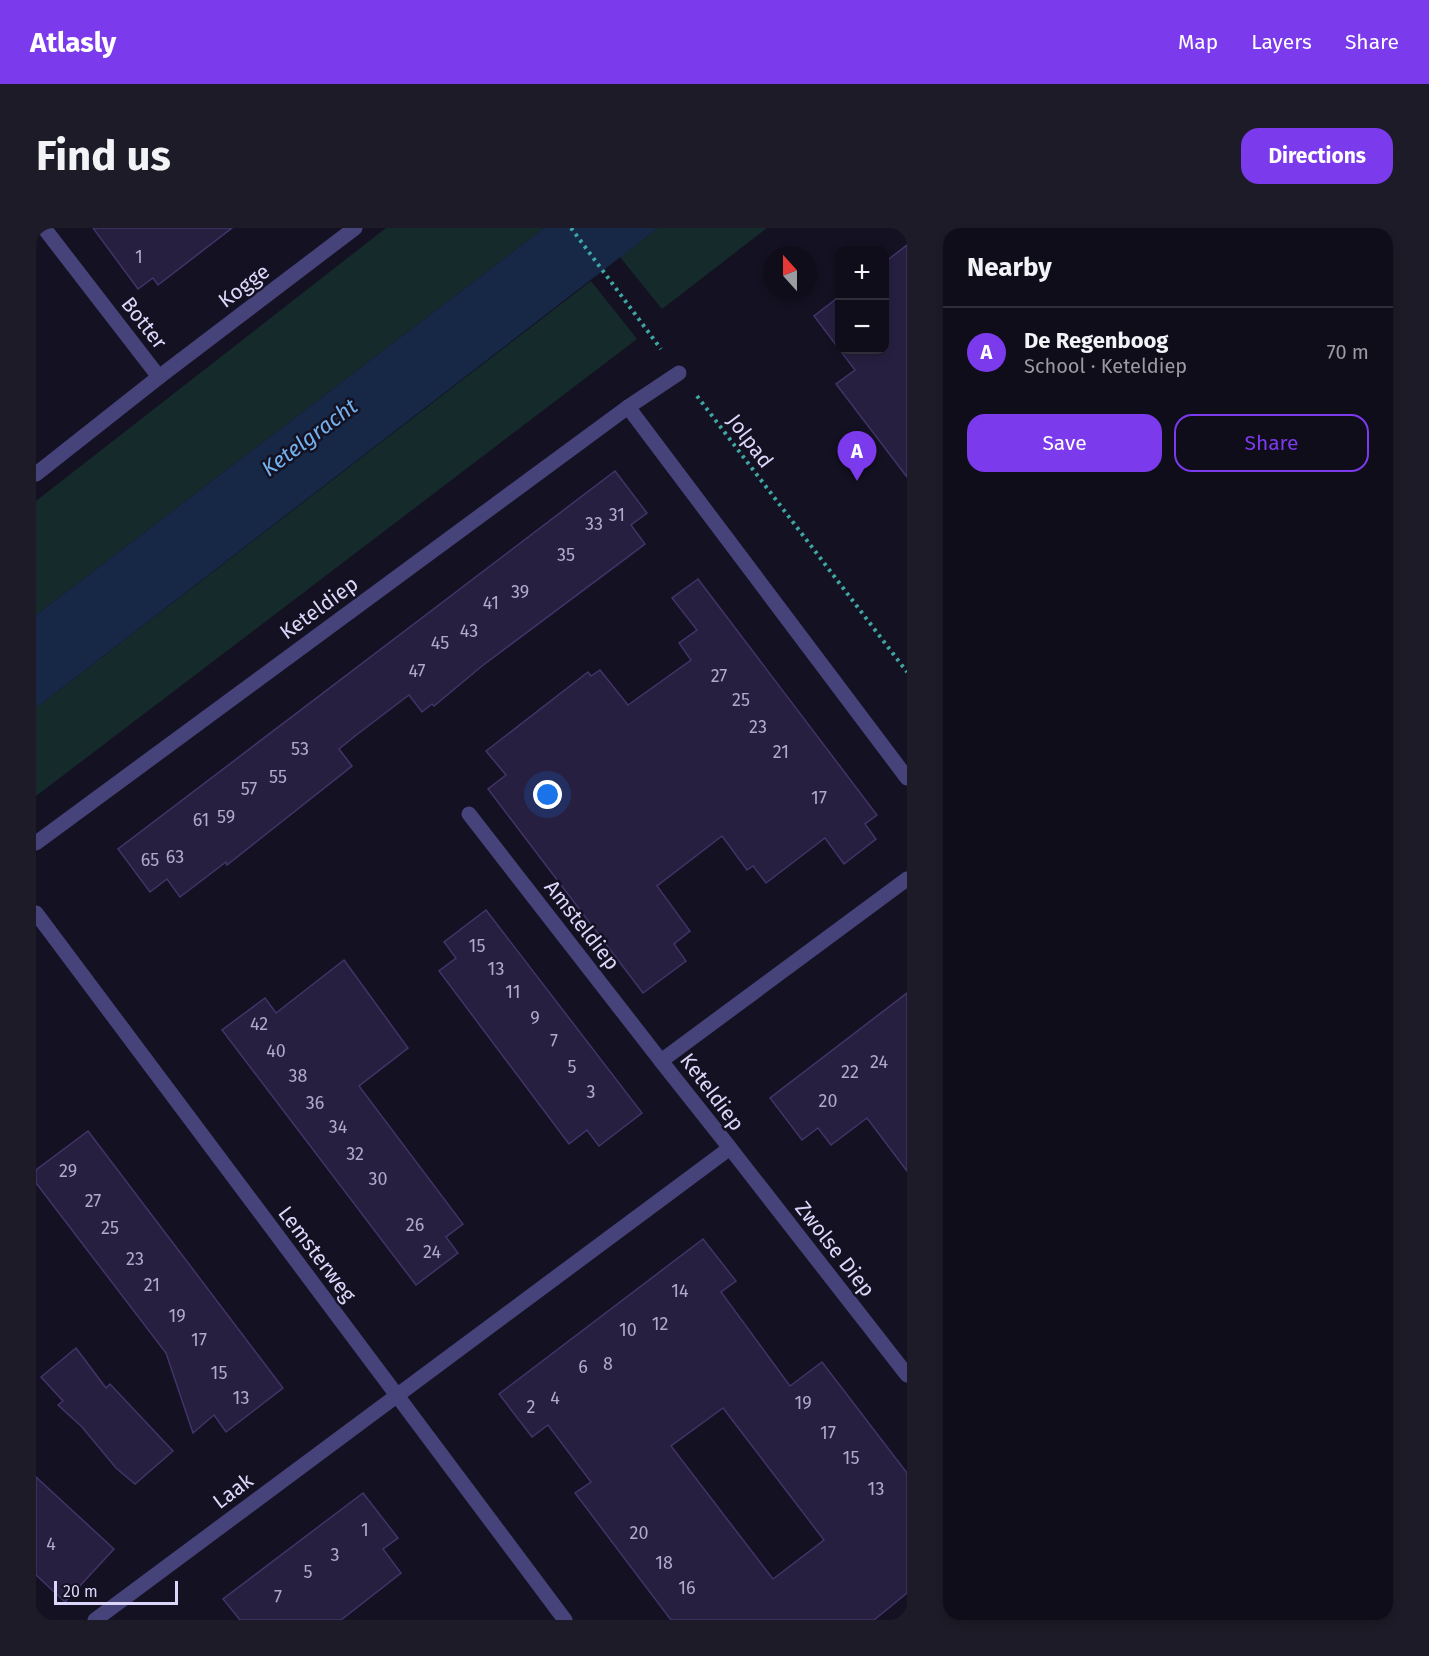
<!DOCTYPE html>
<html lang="en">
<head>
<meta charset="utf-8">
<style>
  :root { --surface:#0f0d1a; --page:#1d1b27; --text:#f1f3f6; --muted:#9b9ca2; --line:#2f2d39; --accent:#7c3aed }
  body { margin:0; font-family:"Fira Sans",sans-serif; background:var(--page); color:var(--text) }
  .controls { position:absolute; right:18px; top:18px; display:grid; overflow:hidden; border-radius:12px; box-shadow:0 3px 9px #0003 }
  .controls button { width:54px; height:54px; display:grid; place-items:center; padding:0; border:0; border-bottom:2px solid var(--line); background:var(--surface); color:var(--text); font:30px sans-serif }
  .compass { position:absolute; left:727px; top:18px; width:54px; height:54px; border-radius:50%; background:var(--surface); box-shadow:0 3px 9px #0003; rotate:339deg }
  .scale { position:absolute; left:18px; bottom:15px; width:124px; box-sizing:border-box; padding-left:6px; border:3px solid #dcd7fa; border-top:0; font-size:16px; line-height:21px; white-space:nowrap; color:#dcd7fa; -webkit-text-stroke:4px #141122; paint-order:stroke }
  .you { position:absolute; left:512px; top:567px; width:21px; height:21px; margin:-15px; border:4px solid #fff; border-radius:50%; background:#1a73e8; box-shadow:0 0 0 9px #1a73e833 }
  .badge { display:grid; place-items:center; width:39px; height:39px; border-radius:50%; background:var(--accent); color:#fff; font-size:20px; font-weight:700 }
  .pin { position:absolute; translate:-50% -50px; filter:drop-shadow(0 2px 3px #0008) }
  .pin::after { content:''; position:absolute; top:32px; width:21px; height:18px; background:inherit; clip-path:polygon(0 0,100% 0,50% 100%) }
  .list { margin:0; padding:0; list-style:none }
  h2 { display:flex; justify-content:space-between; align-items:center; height:78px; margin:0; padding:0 24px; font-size:26px }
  h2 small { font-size:20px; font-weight:400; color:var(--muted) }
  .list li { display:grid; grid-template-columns:39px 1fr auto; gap:18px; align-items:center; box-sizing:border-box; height:90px; padding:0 24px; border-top:2px solid var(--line) }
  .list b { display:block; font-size:22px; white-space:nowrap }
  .list p { margin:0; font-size:20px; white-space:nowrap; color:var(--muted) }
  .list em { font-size:20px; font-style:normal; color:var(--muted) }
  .actions { display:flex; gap:12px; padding:18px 24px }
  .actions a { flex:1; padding:14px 0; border:2px solid var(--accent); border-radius:18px; text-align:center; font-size:21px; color:var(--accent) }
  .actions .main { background:var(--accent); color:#fff }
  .map { position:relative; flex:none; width:871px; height:1392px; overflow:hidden; border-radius:18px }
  header { display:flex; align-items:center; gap:36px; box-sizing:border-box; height:84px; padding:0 30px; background:var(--accent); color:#fff }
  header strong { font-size:28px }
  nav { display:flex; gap:33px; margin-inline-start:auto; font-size:21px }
  .intro { display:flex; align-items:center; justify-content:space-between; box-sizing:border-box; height:144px; padding:0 36px }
  h1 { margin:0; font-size:42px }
  .button { padding:15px 27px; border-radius:18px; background:var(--accent); color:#fff; font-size:21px; font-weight:700 }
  main { display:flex; gap:36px; padding:0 36px }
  aside { flex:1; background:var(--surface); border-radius:18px; box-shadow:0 3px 9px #0003 }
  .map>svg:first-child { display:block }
</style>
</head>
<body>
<header>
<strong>Atlasly</strong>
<nav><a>Map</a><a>Layers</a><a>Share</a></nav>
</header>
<div class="intro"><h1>Find us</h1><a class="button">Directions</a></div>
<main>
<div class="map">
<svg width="871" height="1392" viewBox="0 0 871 1392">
  <rect width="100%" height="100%" fill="#141122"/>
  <g fill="#152b2b">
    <polygon points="350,0 508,0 0,387 0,273"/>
    <polygon points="622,0 731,0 626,81 584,29"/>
    <polygon points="555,53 601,111 0,568 0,480"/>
  </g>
  <polygon fill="#162846" points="508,0 622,0 0,480 0,387"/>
  <g fill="#271f40" stroke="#413469" stroke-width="1.5" fill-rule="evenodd">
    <polygon points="57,0 196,0 122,57 117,50 102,61"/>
    <polygon points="871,17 871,249 800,156 819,142 778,88 804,68 804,122 849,122 849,34"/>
    <polygon points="579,243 611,285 595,297 609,316 446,438 398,478 396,476 386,484 373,467 319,508 303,521 316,538 191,637 190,634 144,669 131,651 114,664 82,621"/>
    <polygon points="662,351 841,587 829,596 840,611 808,636 789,610 730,655 717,638 711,642 686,608 621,658 654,703 638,716 650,733 607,765 452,561 470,547 450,523 552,444 555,448 564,442 592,477 655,432 643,415 661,402 636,370"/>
    <polygon points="450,682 606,885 563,918 551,902 533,916 403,743 420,730 408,714"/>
    <polygon points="308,732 372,820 323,858 427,996 410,1009 422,1025 380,1057 186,802 229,770 240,785"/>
    <polygon points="871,765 871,943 831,890 795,917 782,900 766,912 734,870"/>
    <polygon points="52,903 247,1160 190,1204 178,1187 157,1205 130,1125 0,955 0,942"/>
    <path d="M 667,1011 L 700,1053 L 685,1064 L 754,1158 L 786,1134 L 871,1245 L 871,1365 L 838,1392 L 635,1392 L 539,1265 L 555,1254 L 512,1197 L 496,1209 L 463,1166 ZM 687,1180 L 788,1312 L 737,1351 L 635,1218 Z"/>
    <polygon points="40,1120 70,1160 74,1156 137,1223 99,1256 80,1240 46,1199 22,1177 27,1173 5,1149"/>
    <polygon points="0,1249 78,1321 29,1374 0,1347"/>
    <polygon points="327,1265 362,1310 347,1321 365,1345 305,1392 204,1392 187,1371"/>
  </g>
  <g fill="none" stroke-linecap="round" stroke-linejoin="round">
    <g stroke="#3fa6a3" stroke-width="4" stroke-dasharray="3 4.5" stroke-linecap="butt">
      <polyline points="535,0 625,121"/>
      <polyline points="661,168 871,444"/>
    </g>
    <g stroke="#46427a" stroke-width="15">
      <polyline points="123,149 319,0"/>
      <polyline points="592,179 643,145"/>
      <polyline points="0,246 123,149 8,0"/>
      <polyline points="433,586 625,833"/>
      <polyline points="0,615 592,179 871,550"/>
      <polyline points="0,685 529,1392"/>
      <polyline points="694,920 871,1147"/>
      <polyline points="59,1392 694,920 625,833 871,651"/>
    </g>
  </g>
  <g text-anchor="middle" stroke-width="5" stroke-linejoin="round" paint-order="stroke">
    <g font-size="18" fill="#afa9cc">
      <text x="103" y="35">1</text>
      <text x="581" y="293">31</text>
      <text x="558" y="302">33</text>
      <text x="530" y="333">35</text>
      <text x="484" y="370">39</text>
      <text x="455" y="381">41</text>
      <text x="433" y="409">43</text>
      <text x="404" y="421">45</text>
      <text x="381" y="449">47</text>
      <text x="683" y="454">27</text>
      <text x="705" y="478">25</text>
      <text x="722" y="505">23</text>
      <text x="264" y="527">53</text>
      <text x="745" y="530">21</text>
      <text x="242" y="555">55</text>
      <text x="213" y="567">57</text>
      <text x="783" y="576">17</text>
      <text x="190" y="595">59</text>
      <text x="165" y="598">61</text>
      <text x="139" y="635">63</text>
      <text x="114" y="638">65</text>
      <text x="441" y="724">15</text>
      <text x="460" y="747">13</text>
      <text x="477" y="770">11</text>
      <text x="499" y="796">9</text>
      <text x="223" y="802">42</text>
      <text x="518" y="819">7</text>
      <text x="240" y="829">40</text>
      <text x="843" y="840">24</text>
      <text x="536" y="845">5</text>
      <text x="814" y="850">22</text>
      <text x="262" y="854">38</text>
      <text x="555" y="870">3</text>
      <text x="792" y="879">20</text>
      <text x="279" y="881">36</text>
      <text x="302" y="905">34</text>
      <text x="319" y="932">32</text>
      <text x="32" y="949">29</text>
      <text x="342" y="957">30</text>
      <text x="57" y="979">27</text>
      <text x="379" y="1003">26</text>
      <text x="74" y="1006">25</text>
      <text x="396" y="1030">24</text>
      <text x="99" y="1037">23</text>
      <text x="116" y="1063">21</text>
      <text x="644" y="1069">14</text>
      <text x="141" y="1094">19</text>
      <text x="624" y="1102">12</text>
      <text x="592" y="1108">10</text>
      <text x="163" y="1118">17</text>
      <text x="572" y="1142">8</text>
      <text x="547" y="1145">6</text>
      <text x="183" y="1151">15</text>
      <text x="205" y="1176">13</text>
      <text x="519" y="1176">4</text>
      <text x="767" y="1181">19</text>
      <text x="495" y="1185">2</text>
      <text x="792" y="1211">17</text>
      <text x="815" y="1236">15</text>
      <text x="840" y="1267">13</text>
      <text x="329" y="1308">1</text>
      <text x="603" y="1311">20</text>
      <text x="15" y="1322">4</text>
      <text x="299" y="1333">3</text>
      <text x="628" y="1341">18</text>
      <text x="272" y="1350">5</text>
      <text x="651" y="1366">16</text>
      <text x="242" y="1375">7</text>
    </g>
    <g font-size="21" fill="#dcd7fa" stroke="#141122">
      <text transform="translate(208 58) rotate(-37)" y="7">Kogge</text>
      <text transform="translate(108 95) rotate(52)" y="7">Botter</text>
      <text transform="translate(714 213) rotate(53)" y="7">Jolpad</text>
      <text transform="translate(283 380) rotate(-36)" y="7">Keteldiep</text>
      <text transform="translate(546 697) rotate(52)" y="7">Amsteldiep</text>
      <text transform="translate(676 864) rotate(53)" y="7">Keteldiep</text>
      <text transform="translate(799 1021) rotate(52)" y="7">Zwolse Diep</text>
      <text transform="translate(281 1026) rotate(53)" y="7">Lemsterweg</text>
      <text transform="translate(197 1263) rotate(-37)" y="7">Laak</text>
    </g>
    <g font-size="22" font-style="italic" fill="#72b0ec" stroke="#141122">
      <text transform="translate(273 209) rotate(-37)" y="8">Ketelgracht</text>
    </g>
  </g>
</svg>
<div class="controls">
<button>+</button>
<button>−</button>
</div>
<svg class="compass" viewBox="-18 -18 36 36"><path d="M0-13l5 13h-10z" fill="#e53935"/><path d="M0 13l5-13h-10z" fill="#9b9ca2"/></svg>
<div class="scale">20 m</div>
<div class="you"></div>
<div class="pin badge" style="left:821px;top:253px">A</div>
</div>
<aside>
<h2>Nearby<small></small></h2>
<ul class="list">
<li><span class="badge">A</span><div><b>De Regenboog</b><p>School · Keteldiep</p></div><em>70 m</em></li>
</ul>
<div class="actions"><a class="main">Save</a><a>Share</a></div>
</aside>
</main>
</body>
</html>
